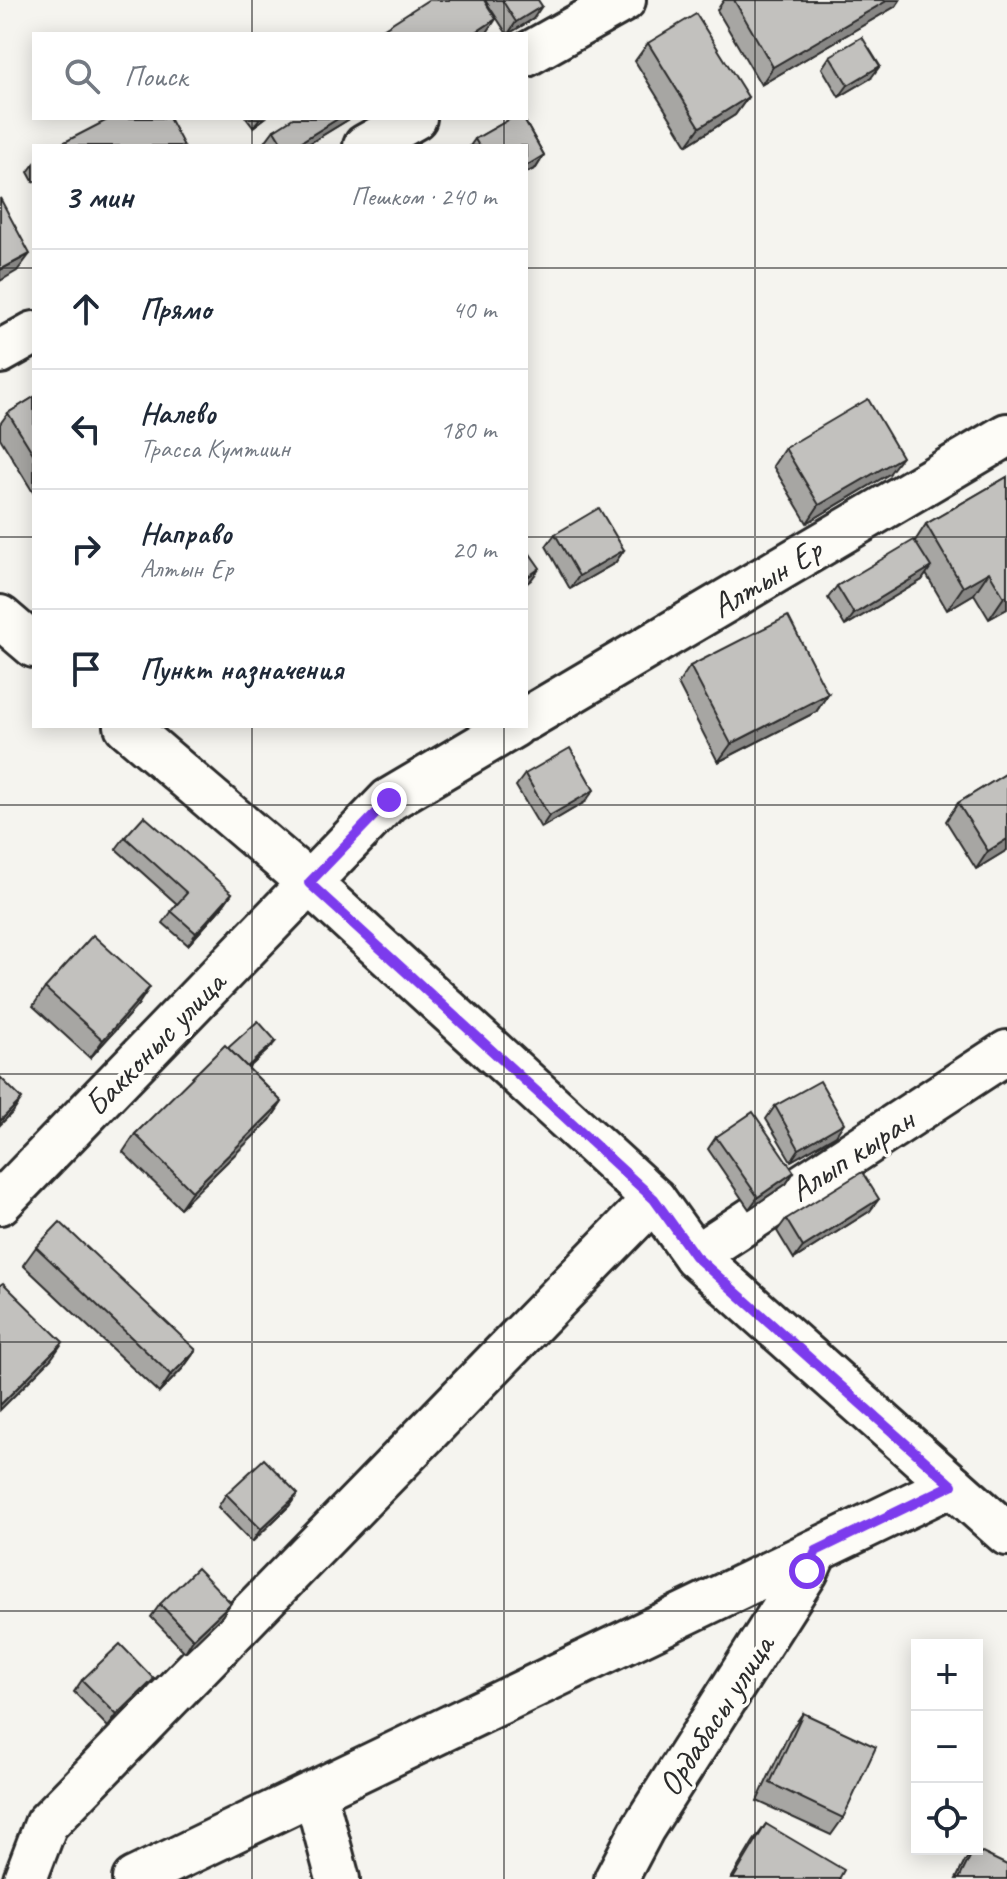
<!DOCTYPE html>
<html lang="ru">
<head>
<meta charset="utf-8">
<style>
  :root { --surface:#fff; --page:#f6f6f7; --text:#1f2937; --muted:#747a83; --line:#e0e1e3 }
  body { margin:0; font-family:Caveat,sans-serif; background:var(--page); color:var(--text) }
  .controls { position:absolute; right:24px; bottom:24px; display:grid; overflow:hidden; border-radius:0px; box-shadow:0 4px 20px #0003 }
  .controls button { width:72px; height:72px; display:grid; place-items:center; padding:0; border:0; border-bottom:2px solid var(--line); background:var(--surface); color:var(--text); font:40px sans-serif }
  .stop { position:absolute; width:24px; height:24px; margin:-18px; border:6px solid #7c3aed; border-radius:50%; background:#fff }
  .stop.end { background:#7c3aed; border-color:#fff; box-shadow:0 2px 8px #0008 }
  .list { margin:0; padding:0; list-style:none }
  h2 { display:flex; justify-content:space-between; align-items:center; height:104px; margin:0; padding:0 32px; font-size:34px }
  h2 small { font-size:26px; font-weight:400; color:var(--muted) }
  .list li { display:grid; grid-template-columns:52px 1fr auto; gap:24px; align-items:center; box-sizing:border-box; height:120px; padding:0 32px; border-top:2px solid var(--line) }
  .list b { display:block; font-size:30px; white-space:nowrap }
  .list p { margin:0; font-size:26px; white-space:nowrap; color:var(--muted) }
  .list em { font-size:26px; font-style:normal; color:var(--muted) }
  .icon { flex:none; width:44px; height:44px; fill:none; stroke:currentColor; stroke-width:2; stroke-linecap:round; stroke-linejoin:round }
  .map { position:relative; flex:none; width:1007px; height:1879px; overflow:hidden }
  .search { position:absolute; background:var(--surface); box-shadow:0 4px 20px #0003; left:32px; top:32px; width:496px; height:88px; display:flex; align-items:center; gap:20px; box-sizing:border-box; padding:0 28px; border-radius:0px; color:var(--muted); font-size:30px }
  .panel { position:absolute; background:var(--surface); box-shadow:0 4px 20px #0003; left:32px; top:144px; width:496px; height:584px; border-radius:0px }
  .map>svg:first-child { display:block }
</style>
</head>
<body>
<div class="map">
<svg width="1007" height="1879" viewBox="0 0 1007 1879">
  <rect width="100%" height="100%" fill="#f5f4ef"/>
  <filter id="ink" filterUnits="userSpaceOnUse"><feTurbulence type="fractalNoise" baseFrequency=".0125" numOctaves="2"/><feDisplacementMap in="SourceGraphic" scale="16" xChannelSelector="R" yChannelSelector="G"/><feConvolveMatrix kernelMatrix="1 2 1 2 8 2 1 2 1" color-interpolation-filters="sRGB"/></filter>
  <g filter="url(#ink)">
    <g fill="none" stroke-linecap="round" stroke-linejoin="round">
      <g stroke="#2b2b2b" stroke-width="48">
        <g id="minor">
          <polyline points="526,55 624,0"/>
          <polyline points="365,146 415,118"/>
          <polyline points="0,352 34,333"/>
          <polyline points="0,617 34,646"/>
          <polyline points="526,719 1007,435"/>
          <polyline points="126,726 309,883 654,1199 695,1256 1007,1534"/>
          <polyline points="0,1203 389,800 514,726"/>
          <polyline points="695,1256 1007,1052"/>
          <polyline points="315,1793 338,1879"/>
          <polyline points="25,1879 46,1824 654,1199"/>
          <polyline points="134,1879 952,1485"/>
          <polyline points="616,1879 643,1828 807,1571 816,1551"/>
        </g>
      </g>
      <use href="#minor" stroke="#fdfcf7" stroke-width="42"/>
    </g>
    <g fill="#a7a6a3" stroke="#2b2b2b" stroke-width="2">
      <polygon points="485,0 538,0 533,19 508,34 507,34"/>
      <polygon points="724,0 900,0 896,6 761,85 717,10"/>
      <polygon points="648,43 748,97 735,115 687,145 635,61"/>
      <polygon points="830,56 871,78 839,97 822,68"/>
      <polygon points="246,118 265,118 253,127"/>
      <polygon points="351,118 305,146 268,146 265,142 274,130"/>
      <polygon points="512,118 523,118 544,155 536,168 526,173 526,146 470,146 475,139"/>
      <polygon points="34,164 34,183 28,172"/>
      <polygon points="34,397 34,494 0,438 0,424 8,413"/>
      <polygon points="785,448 889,474 807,523 773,466"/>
      <polygon points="1007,477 1007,609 989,619 974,594 947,610 926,574 922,580 845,626 828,598 837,586 915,541 926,524"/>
      <polygon points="555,534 624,550 615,563 570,589 546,546"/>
      <polygon points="690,666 828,694 816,712 718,762 678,684"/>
      <polygon points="1007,773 1007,850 976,869 946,821 958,803"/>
      <polygon points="525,774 585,802 541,828 516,786"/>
      <polygon points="125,837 232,893 223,906 188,945 163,923 177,904 116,849"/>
      <polygon points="45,988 138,1005 90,1058 33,1006"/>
      <polygon points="271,1047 248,1068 282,1102 270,1120 180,1208 123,1152 135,1134 228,1048"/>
      <polygon points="775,1106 836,1135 791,1161 766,1119"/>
      <polygon points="716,1137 794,1172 786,1184 749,1209 708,1149"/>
      <polygon points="870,1211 794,1259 777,1231 786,1219"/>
      <polygon points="36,1247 196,1350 183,1368 159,1393 23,1265"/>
      <polygon points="226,1494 289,1506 252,1542 218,1507"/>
      <polygon points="160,1604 222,1616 185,1652 151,1617"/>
      <polygon points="154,1679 145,1691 108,1727 74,1692 82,1680"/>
      <polygon points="803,1713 843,1818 831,1835 757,1801 790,1731"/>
      <polygon points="766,1824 839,1879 731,1879 753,1842"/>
      <polygon points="974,1849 1007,1879 956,1879 965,1861"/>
    </g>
    <g fill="#888785" stroke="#2b2b2b" stroke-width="2">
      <polygon points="888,0 900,0 896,6 761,85 773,67"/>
      <polygon points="542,6 533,19 508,34 516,22"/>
      <polygon points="496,19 486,34 473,34"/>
      <polygon points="880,66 871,78 839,97 848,85"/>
      <polygon points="748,97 735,115 687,145 700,127"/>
      <polygon points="260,118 265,118 253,127"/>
      <polygon points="339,118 351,118 305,146 294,146"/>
      <polygon points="544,155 536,168 526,173 526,166"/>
      <polygon points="30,254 17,271 0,281 0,270"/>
      <polygon points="902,457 889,474 807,523 819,505"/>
      <polygon points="624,550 615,563 570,589 579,576"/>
      <polygon points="931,567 922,580 845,626 854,614"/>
      <polygon points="540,568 531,580 526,584 526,578"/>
      <polygon points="989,572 974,594 947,610 963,587"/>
      <polygon points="1007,595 1007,609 989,619 1004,597"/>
      <polygon points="828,694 816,712 718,762 731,744"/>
      <polygon points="594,790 585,802 541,828 549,816"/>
      <polygon points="1007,839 1007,850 976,869 988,851"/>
      <polygon points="232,893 223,906 188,945 196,933"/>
      <polygon points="150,987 138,1005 90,1058 103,1040"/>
      <polygon points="276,1041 271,1047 241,1075 245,1069"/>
      <polygon points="22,1099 13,1112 0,1125 0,1121"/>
      <polygon points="282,1102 270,1120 180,1208 192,1191"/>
      <polygon points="844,1123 836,1135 791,1161 799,1149"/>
      <polygon points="794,1172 786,1184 749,1209 758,1197"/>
      <polygon points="879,1199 870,1211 794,1259 803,1247"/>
      <polygon points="63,1342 51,1359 0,1410 0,1405"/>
      <polygon points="196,1350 183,1368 159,1393 171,1375"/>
      <polygon points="298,1494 289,1506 252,1542 261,1529"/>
      <polygon points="231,1603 222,1616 185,1652 193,1639"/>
      <polygon points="154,1679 145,1691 108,1727 117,1715"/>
    </g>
    <g fill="#c2c1be" stroke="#2b2b2b" stroke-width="2">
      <polygon points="428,0 484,0 496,19 473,34 375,34"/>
      <polygon points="502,0 538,0 542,6 516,22"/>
      <polygon points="734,0 888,0 773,67"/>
      <polygon points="696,14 748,97 700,127 648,43"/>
      <polygon points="862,37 880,66 848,85 830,56"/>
      <polygon points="111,118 169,118 184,146 57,146"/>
      <polygon points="293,118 339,118 294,146 284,146 274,130"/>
      <polygon points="512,118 523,118 544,155 526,166 526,146 479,146 475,139"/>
      <polygon points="0,198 30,254 0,270"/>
      <polygon points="34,397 34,455 8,413"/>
      <polygon points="868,399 902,457 819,505 785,448"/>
      <polygon points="1007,477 1007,595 1004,597 989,572 963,587 926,524"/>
      <polygon points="599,508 624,550 579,576 555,534"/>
      <polygon points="914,540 931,567 854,614 837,586"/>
      <polygon points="526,548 540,568 526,578"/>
      <polygon points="788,616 828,694 731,744 690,666"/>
      <polygon points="570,748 594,790 549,816 525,774"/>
      <polygon points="1007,773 1007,839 988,851 958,803"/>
      <polygon points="144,816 232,893 196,933 171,911 187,893 125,837"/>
      <polygon points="93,935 150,987 103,1040 45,988"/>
      <polygon points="258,1021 276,1041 247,1067 228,1048"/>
      <polygon points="225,1045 282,1102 192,1191 135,1134"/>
      <polygon points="0,1077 22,1099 0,1121"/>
      <polygon points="820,1081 844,1123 799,1149 775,1106"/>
      <polygon points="753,1112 794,1172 758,1197 716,1137"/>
      <polygon points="862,1172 879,1199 803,1247 786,1219"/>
      <polygon points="60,1222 196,1350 171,1375 36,1247"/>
      <polygon points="3,1283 63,1342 0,1405 0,1285"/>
      <polygon points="264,1459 298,1494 261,1529 226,1494"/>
      <polygon points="197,1568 231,1603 193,1639 160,1604"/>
      <polygon points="120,1644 154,1679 117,1715 82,1680"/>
      <polygon points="803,1713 876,1747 843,1818 770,1783"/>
      <polygon points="766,1824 844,1870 839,1879 733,1879"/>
      <polygon points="974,1849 1007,1865 1007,1879 959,1879"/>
    </g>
  </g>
  <g fill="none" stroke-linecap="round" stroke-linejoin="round" filter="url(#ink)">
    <polyline stroke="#7c3aed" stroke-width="10" points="389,800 309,883 654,1199 695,1256 952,1485 816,1551 807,1571"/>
  </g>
  <path fill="none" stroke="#2b2b2b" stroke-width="2" stroke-opacity="0.55" d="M 252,0 L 252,34M 504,0 L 504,34M 755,0 L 755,1879M 252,118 L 252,146M 504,118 L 504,146M 0,268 L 34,268M 526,268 L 1007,268M 0,537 L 34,537M 526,537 L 1007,537M 252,726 L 252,1879M 504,726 L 504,1879M 0,805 L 1007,805M 0,1074 L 1007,1074M 0,1342 L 1007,1342M 0,1611 L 1007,1611"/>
  <g text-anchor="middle" stroke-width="7" stroke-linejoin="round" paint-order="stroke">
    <g font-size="34" fill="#2b2b2b" stroke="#fdfcf7">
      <text transform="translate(766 577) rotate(-31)" y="12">Алтын Ер</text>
      <text transform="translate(154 1043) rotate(-46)" y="12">Бакконыс улица</text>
      <text transform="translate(851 1154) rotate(-33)" y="12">Алып кыран</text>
      <text transform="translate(715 1715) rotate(-57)" y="12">Ордабасы улица</text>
    </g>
  </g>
</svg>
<div class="controls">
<button>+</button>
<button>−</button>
<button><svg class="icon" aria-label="locate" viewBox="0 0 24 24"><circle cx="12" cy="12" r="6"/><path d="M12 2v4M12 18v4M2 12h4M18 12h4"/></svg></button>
</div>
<div class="stop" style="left:807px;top:1571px"></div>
<div class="stop end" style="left:389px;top:800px"></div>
<div class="search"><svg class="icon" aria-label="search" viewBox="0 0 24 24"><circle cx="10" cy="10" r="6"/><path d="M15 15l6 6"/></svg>Поиск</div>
<section class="panel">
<h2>3 мин<small>Пешком · 240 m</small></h2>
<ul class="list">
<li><svg class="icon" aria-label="ahead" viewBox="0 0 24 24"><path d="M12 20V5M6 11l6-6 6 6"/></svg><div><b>Прямо</b></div><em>40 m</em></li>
<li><svg class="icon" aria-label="left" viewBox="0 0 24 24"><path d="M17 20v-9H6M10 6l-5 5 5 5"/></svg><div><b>Налево</b><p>Трасса Кумтиин</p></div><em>180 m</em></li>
<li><svg class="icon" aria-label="right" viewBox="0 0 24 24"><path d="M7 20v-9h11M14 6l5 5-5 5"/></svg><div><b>Направо</b><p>Алтын Ер</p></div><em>20 m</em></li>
<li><svg class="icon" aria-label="arrive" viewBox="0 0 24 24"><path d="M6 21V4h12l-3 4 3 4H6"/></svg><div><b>Пункт назначения</b></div></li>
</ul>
</section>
</div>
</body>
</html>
